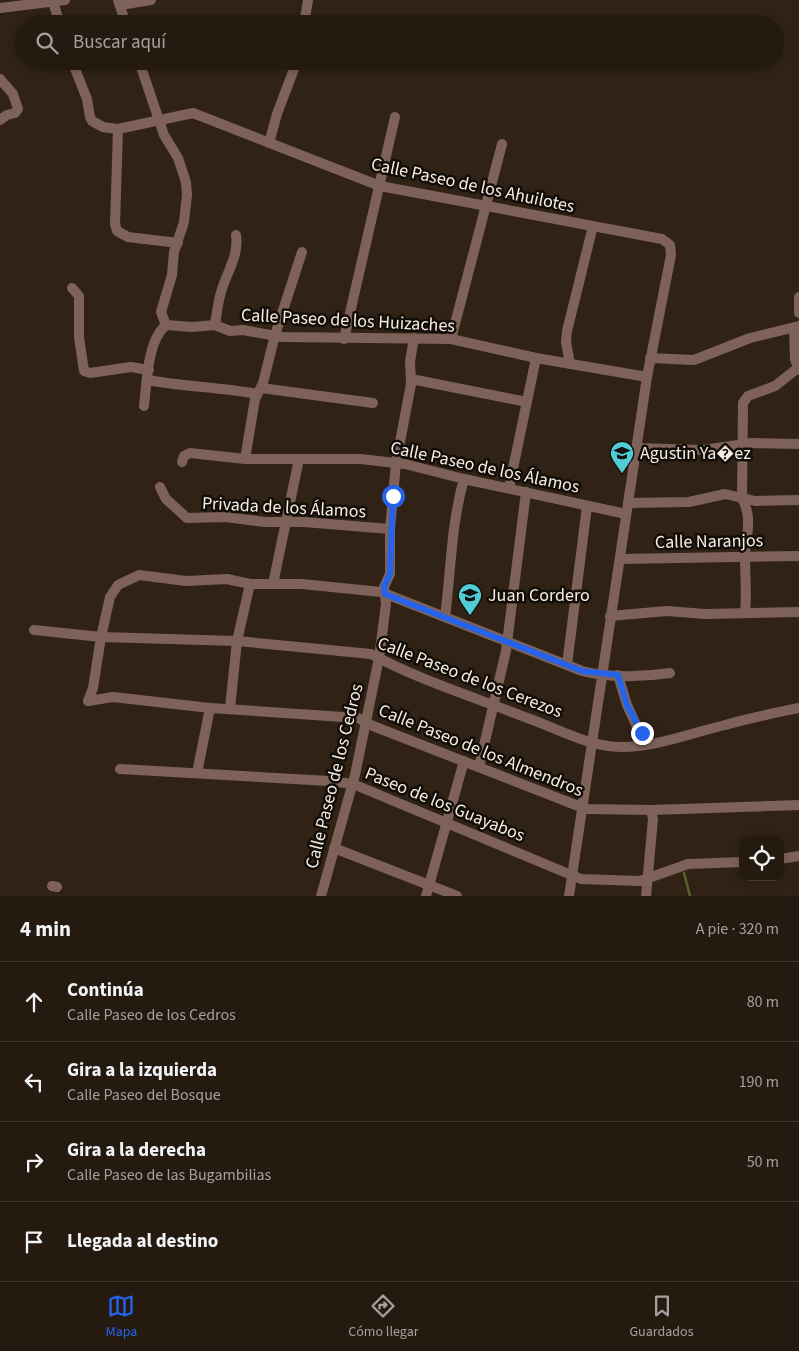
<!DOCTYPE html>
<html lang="es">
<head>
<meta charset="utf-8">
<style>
  :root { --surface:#241a10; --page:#2c2319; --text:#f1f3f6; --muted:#a3a19f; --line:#413830; --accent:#2563eb }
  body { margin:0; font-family:"Source Sans 3",sans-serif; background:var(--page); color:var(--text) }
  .controls { position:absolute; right:15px; bottom:15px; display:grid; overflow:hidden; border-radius:10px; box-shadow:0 2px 8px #0003 }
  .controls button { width:45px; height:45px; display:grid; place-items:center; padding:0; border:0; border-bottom:1px solid var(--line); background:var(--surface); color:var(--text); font:25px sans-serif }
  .stop { position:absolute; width:15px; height:15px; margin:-11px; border:4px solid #2563eb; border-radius:50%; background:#fff }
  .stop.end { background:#2563eb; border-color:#fff; box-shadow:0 1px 5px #0008 }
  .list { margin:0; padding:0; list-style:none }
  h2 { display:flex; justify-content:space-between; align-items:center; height:65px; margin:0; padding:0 20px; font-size:21px }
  h2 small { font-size:16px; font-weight:400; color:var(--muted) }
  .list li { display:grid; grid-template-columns:32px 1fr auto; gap:15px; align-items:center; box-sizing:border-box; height:80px; padding:0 20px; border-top:1px solid var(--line) }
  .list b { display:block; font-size:19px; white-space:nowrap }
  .list p { margin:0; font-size:16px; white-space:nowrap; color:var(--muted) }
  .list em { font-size:16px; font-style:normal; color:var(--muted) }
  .icon { flex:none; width:28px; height:28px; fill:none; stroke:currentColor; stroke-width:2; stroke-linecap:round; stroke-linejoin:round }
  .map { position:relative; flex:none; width:799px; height:896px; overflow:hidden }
  .search { position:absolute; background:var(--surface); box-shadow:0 2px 8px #0003; left:15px; right:15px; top:15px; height:55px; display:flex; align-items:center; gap:12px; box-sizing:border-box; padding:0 18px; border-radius:28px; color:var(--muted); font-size:19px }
  .sheet { height:385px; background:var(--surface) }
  nav { display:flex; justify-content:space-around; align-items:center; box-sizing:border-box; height:70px; border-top:1px solid var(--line); background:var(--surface); font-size:14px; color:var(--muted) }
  nav a { display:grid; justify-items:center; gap:2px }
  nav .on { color:var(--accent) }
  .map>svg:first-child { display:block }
</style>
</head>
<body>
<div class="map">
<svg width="799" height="896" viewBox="0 0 799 896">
  <rect width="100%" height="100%" fill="#302315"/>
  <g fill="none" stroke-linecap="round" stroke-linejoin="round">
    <polyline stroke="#566429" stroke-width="2.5" points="684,873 690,896"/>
    <g stroke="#7e6259" stroke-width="10">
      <polyline points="118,0 126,24"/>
      <polyline points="53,2 60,24"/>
      <polyline points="120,5 151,0"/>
      <polyline points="0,8 65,0"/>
      <polyline points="304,24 308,0"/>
      <polyline points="72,61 87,99 90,117 92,121 103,127 118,129 193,113 380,186 662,239 670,245 671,255 647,377 569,896"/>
      <polyline points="139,61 164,135 178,158 186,182 187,195 184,222 174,252 172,275 161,312 166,325"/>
      <polyline points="0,79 13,94 18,109 15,113 7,115 0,120"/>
      <polyline points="118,129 115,224 117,231 128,237 178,243"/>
      <polyline points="269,143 277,114 297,61"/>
      <polyline points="72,288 79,296 79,337 84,371 90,373 131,367 149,370"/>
      <polyline points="799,297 799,313"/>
      <polyline points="166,325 192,327 215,325 230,331 243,330 282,337 451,339 536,358 647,377"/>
      <path d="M 215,325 C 217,313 218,300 222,289 C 228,270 239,255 236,235"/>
      <polyline points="794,328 795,359 799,370"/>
      <polyline points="344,339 395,117"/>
      <polyline points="451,339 502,144"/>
      <polyline points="650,358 694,360 750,338 799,326"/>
      <polyline points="570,364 566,342 567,331 593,226"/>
      <polyline points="411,379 527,402"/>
      <path d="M 148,380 C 184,387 220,387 257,394"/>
      <polyline points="261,388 373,403"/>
      <path d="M 144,406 C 147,382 147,341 166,325"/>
      <polyline points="636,448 703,450 752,443 799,444"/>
      <polyline points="245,459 255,399 263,383 275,335 302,252"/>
      <polyline points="182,462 184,456 190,453 245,459 360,459 405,464 464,479 626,514"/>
      <polyline points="160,487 166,499 187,518 225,517 265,522 304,522 390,529"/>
      <polyline points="509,488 536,358"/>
      <polyline points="628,503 689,502 725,494 755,501 799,500"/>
      <polyline points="620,559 799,556"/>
      <polyline points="273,584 299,459"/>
      <path d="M 745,612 C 747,593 745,575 745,556 C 746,535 753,518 742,498 L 743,403 L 748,396 L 775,386 L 798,368"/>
      <polyline points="610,616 667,611 705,614 799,612"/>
      <path d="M 445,617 C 451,571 451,524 464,479"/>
      <path d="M 34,630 L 101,637 L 237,641 L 371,654 C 421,681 477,698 530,719 C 558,729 590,747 621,747 C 656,747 691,733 725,725 C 749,718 774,713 799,708"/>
      <polyline points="567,665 587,506"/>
      <polyline points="618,675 627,705 645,744"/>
      <polyline points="88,701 113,697 210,708 358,718 373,726 586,809 651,810 799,805"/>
      <path d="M 88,701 L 93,688 L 101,637 L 110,597 L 118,585 L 139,575 L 186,581 L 227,579 L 250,584 L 302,584 L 381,592 L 582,671 C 608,678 643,677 670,673"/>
      <polyline points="230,708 237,641 250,584"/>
      <polyline points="479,767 506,651 526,492"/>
      <polyline points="120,769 329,781 353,784 581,879 640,881 688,864 743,862"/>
      <polyline points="197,773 210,708"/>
      <polyline points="334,848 457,896"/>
      <polyline points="780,859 799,856"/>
      <polyline points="52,886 57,887"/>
      <polyline points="321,896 355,775 379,658 386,604 384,587 390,574 390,529 396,463 411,384 410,361 414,338"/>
      <polyline points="426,896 464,761"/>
      <polyline points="646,896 653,819 651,810"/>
    </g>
  </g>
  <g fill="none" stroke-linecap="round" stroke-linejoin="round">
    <polyline stroke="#2563eb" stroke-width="6" points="393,496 390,574 384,586 385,594 582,671 618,675 627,705 642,733"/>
  </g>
  <defs>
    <g id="school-pin" transform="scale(1.25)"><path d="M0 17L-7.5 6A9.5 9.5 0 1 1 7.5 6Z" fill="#51ccd5" stroke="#130d08"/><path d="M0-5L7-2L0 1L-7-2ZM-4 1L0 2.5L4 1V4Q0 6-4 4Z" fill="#111"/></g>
  </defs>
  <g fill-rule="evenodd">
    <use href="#school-pin" x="622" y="453"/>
    <use href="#school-pin" x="470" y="595"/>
  </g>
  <g text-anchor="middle" stroke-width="5" stroke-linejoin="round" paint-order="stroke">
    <g font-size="18" fill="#f6ede4" stroke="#130d08">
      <text transform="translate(473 185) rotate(12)" y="6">Calle Paseo de los Ahuilotes</text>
      <text transform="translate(348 320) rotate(3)" y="6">Calle Paseo de los Huizaches</text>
      <text transform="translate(485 467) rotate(12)" y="6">Calle Paseo de los Álamos</text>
      <text transform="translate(284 507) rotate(3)" y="6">Privada de los Álamos</text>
      <text transform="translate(709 541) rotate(-1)" y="6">Calle Naranjos</text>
      <text transform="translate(470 677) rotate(21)" y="6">Calle Paseo de los Cerezos</text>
      <text transform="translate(481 750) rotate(22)" y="6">Calle Paseo de los Almendros</text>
      <text transform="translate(334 776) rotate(-76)" y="6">Calle Paseo de los Cedros</text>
      <text transform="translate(445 804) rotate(22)" y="6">Paseo de los Guayabos</text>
    </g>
    <g font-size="18" fill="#f6ede4" stroke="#130d08" text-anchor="start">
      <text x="640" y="459">Agustin Ya�ez</text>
      <text x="488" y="601">Juan Cordero</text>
    </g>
  </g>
</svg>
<div class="controls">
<button><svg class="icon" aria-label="locate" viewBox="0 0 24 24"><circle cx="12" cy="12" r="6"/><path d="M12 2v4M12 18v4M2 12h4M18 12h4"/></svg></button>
</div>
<div class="stop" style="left:393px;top:496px"></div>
<div class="stop end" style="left:642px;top:733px"></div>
<div class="search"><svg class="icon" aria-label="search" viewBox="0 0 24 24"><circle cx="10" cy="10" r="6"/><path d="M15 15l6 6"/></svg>Buscar aquí</div>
</div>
<section class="sheet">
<h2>4 min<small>A pie · 320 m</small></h2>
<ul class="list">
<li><svg class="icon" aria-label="ahead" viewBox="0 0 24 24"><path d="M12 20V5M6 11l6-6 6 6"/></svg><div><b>Continúa</b><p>Calle Paseo de los Cedros</p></div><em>80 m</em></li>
<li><svg class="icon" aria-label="left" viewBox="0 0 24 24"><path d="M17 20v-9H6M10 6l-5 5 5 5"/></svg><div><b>Gira a la izquierda</b><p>Calle Paseo del Bosque</p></div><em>190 m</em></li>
<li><svg class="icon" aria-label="right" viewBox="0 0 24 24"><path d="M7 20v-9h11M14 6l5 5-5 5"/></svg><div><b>Gira a la derecha</b><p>Calle Paseo de las Bugambilias</p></div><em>50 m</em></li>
<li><svg class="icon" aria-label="arrive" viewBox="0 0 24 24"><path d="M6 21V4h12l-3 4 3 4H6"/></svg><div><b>Llegada al destino</b></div></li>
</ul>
</section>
<nav>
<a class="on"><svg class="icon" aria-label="map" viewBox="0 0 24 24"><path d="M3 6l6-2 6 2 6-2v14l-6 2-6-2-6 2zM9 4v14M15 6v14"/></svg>Mapa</a>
<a><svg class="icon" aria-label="directions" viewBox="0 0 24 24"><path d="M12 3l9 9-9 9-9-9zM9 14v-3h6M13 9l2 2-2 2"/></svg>Cómo llegar</a>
<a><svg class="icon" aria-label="saved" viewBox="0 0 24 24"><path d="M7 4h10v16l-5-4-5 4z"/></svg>Guardados</a>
</nav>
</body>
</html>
